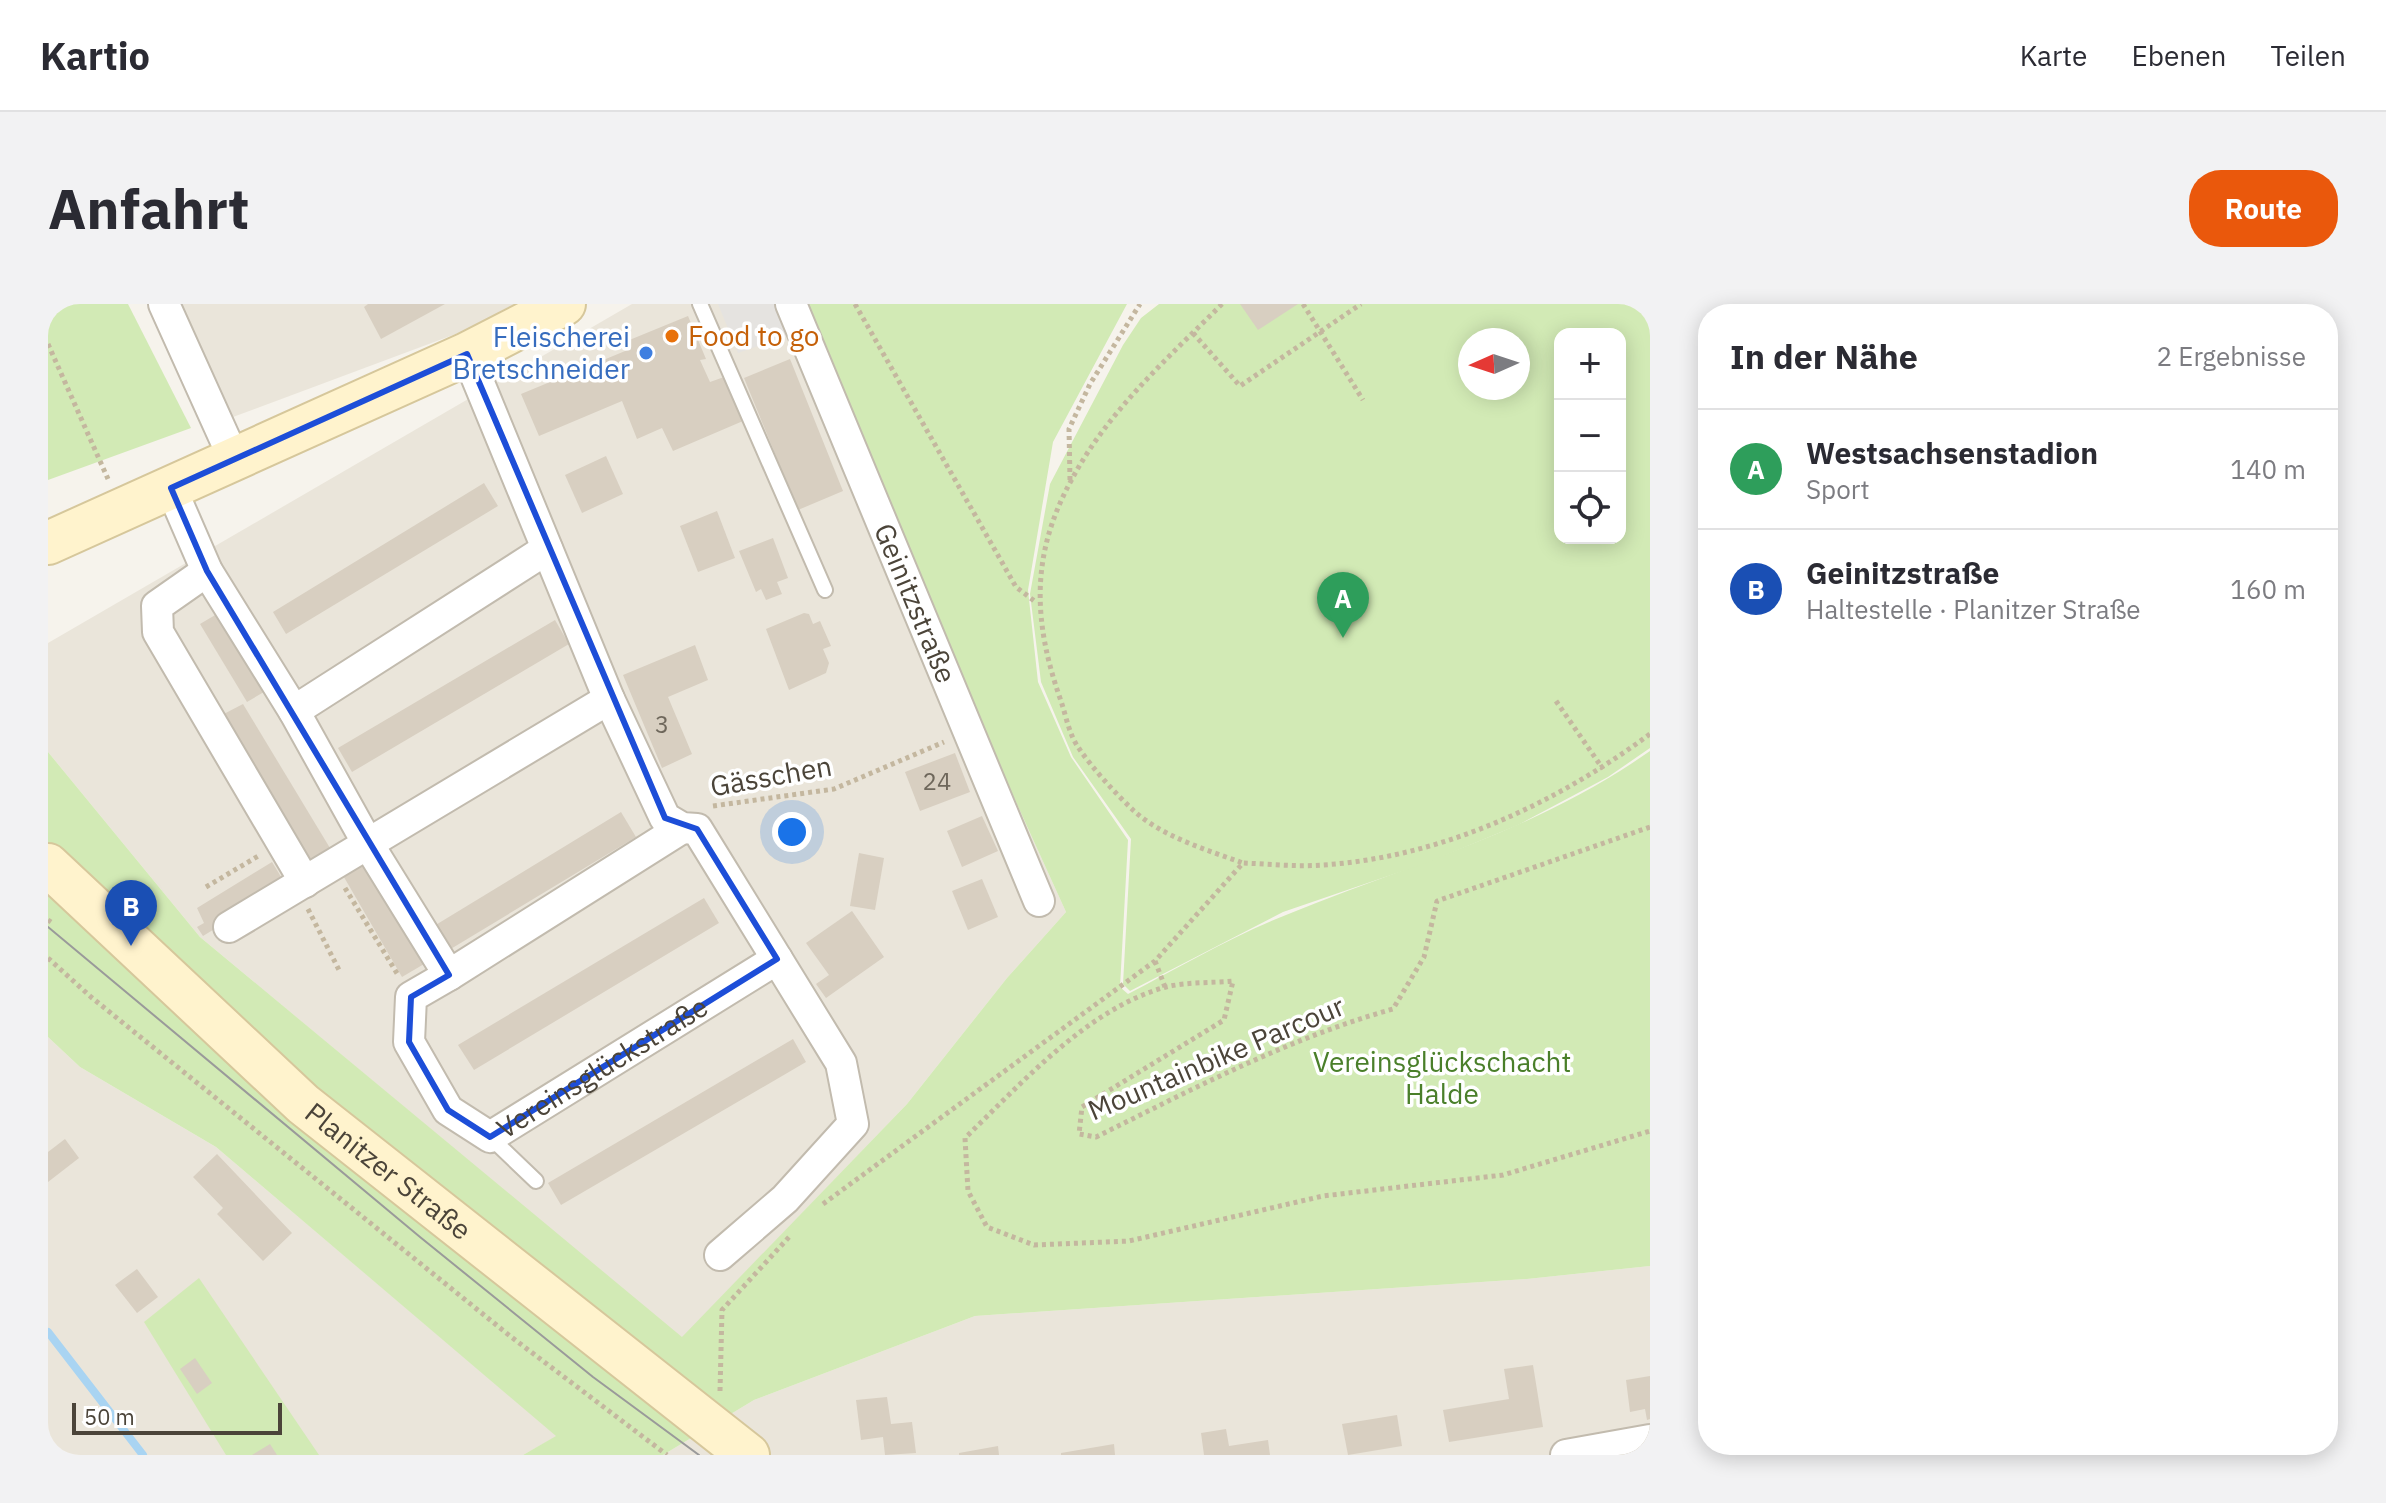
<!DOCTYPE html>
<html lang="de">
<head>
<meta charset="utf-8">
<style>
  :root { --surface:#fff; --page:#f2f2f3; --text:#2b2b33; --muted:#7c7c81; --line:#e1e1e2; --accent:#ea580c }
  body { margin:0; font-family:"IBM Plex Sans",sans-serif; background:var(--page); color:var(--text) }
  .controls { position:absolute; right:24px; top:24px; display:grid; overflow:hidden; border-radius:16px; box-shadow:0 4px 20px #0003 }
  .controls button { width:72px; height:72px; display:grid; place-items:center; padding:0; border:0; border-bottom:2px solid var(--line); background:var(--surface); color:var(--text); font:40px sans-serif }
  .compass { position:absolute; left:1410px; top:24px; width:72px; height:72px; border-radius:50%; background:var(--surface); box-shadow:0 4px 20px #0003; rotate:267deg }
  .scale { position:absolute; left:24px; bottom:20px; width:210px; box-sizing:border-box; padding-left:8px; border:4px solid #4b4439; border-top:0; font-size:22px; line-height:28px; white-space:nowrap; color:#4b4439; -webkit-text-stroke:6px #fff; paint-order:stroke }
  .you { position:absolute; left:744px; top:528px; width:28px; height:28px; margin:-20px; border:6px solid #fff; border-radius:50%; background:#1a73e8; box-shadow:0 0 0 12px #1a73e833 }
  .badge { display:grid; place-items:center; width:52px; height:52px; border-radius:50%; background:var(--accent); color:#fff; font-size:26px; font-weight:700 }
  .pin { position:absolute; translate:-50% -66px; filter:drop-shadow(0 2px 4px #0008) }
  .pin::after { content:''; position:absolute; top:42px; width:28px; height:24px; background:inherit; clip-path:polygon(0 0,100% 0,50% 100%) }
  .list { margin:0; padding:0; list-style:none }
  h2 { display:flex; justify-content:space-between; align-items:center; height:104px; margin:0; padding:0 32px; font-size:34px }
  h2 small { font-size:26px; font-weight:400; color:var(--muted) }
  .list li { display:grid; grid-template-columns:52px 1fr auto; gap:24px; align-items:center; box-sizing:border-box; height:120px; padding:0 32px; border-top:2px solid var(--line) }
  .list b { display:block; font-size:30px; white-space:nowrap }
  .list p { margin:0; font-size:26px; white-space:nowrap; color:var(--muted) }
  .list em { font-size:26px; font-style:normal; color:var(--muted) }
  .icon { flex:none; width:44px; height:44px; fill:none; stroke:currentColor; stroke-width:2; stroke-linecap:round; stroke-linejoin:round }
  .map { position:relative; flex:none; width:1602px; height:1151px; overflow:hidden; border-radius:32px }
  header { display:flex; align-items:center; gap:48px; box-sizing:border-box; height:112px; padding:0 40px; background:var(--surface); border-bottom:2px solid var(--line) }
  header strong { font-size:38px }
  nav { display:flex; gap:44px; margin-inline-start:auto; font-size:28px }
  .intro { display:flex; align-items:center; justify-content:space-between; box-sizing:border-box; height:192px; padding:0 48px }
  h1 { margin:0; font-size:56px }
  .button { padding:20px 36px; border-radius:32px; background:var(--accent); color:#fff; font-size:28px; font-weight:700 }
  main { display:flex; gap:48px; padding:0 48px }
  aside { flex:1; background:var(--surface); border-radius:32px; box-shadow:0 4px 20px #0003 }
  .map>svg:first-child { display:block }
</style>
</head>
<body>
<header>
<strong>Kartio</strong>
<nav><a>Karte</a><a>Ebenen</a><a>Teilen</a></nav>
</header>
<div class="intro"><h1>Anfahrt</h1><a class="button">Route</a></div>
<main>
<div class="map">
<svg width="1602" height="1151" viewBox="0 0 1602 1151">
  <rect width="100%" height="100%" fill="#f6f3ec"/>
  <g fill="#eae5da">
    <polygon points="132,0 466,0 421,25 185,113"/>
    <polygon points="584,0 753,0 857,254 1018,608 959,674 859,800 634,1034 152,633 0,448 0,339"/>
    <polygon points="0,733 32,763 168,843 509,1132 475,1151 0,1151"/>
    <polygon points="1602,962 1602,1151 615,1151 706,1096 927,1012 1479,975"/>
  </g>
  <g fill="#d2eab5" fill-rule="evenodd">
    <polygon points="0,0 80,0 143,124 0,176"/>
    <path d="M 753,0 L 1079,0 L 1005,138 L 980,286 L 990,378 L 1023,453 L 1080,536 L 1072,683 L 1080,690 C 1132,663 1184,632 1238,611 C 1365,559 1487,528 1602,447 L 1602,962 L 1479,975 L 927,1012 L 706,1096 L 615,1151 L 475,1151 L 508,1132 L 168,843 L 32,763 L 0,733 L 0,448 L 152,633 L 634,1033 L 859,800 L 959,674 L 1018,608 L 857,254 Z"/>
    <path d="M 1111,0 L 1602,0 L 1602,444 L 1560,473 L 1470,521 L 1381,558 L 1235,608 L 1082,687 L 1075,680 L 1083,535 L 1025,453 L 993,378 L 982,290 L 1002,180 L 1075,41 L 1093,14 ZM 1512,30 L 1572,30 L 1572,234 L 1512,234 ZM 1422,36 L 1470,36 L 1470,84 L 1422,84 Z"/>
    <polygon points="151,974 271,1151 178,1151 96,1018"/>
  </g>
  <polygon fill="#e5e3e0" points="670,0 733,0 745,30 690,49"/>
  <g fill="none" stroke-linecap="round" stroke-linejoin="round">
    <polyline stroke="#a9d4f2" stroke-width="8" points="0,1028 95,1151"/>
  </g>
  <g fill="#d8cfc1">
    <polygon points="320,0 397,0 333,35 316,3"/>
    <polygon points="1192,0 1250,0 1210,26"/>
    <polygon points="640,12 658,55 652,56 662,78 676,73 695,117 625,147 614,124 589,135 574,97 491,132 473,90 582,45 579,37"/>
    <polygon points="742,55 795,187 750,206 696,74"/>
    <polygon points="558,152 575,190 534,209 517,171"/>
    <polygon points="436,179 450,202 238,330 225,308"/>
    <polygon points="669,207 687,254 650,268 632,222"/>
    <polygon points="725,234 740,274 729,278 734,290 718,296 713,285 708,288 691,247"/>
    <polygon points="174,307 221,385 199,398 152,320"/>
    <polygon points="756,309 761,310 765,320 772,317 783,342 775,345 781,359 778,369 741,386 718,325"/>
    <polygon points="507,316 521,340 304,468 290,444"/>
    <polygon points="647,341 660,376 620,393 644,450 614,464 575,371"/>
    <polygon points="195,400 288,554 263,569 170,413"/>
    <polygon points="907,449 922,488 872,507 857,468"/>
    <polygon points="573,508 588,533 401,646 386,622"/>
    <polygon points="934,512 950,547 914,563 899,527"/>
    <polygon points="811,549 836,554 827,606 802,602"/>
    <polygon points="316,555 376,660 354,673 293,568"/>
    <polygon points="224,558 238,581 155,632 149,623 156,619 149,604"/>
    <polygon points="934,575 950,613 920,626 904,587"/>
    <polygon points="656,594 671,619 426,766 410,741"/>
    <polygon points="804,607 836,653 778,694 768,680 781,671 758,639"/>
    <polygon points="745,735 758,758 513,901 500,879"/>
    <polygon points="17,835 31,854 0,878 0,848"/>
    <polygon points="169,850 244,929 215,957 169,910 175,904 145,873"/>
    <polygon points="89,965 110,993 89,1009 67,981"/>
    <polygon points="147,1054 164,1079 149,1090 132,1065"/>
    <polygon points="1485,1061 1495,1123 1401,1138 1395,1106 1461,1095 1456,1065"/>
    <polygon points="1602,1072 1602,1115 1599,1116 1597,1105 1582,1108 1578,1076"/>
    <polygon points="839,1093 843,1120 864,1118 868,1149 837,1151 835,1133 813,1136 808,1096"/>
    <polygon points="1349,1111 1354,1142 1300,1151 1294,1120"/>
    <polygon points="1178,1125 1181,1142 1220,1136 1222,1151 1156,1151 1153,1129"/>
    <polygon points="222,1140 229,1151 204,1151"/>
    <polygon points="1066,1140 1067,1151 1013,1151 1013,1149"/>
    <polygon points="950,1142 951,1151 911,1151 911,1149"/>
  </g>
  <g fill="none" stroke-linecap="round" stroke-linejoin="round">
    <g stroke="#c2bbae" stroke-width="18">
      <g id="service">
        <polyline points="652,0 777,286"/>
        <polyline points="442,833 488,877"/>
      </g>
    </g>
    <g stroke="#c2bbae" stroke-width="34">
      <g id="minor">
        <polyline points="116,0 186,155"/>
        <path id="s1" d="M 743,0 L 991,597"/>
        <polyline points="419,50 561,395 617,514 634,524 649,525 793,759 805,820 737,895 672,951"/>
        <polyline points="123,184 159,267 246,407"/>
        <path id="s2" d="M 499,245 L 246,407 L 320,540 L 401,671 L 363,693 L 361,738 L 400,806 L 442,833 L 729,655"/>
        <polyline points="159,267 109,302 110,328 257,578"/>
        <polyline points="181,623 561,395"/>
        <polyline points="401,671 634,524"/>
        <polyline points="1518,1151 1602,1136"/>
      </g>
    </g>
    <g stroke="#d6c79b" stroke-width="46">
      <g id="secondary">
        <polyline points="0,239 419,50 516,0"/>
        <path id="s3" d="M 0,561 L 255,800 L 700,1151"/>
      </g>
    </g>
    <g stroke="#c4b79f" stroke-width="5" stroke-dasharray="4 4" stroke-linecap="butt">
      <polyline points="807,0 968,283 989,299"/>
      <path d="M 1174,0 C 1120,54 1060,107 1024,175 C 982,251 985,318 1013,397 C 1018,412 1021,430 1030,443 C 1044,464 1067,489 1086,507 C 1115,533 1159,546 1195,559"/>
      <polyline points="1255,0 1315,96"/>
      <polyline points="1145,29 1192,82 1313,0"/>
      <polyline points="0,40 60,175"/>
      <polyline points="1022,176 1021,125 1042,80 1092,0"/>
      <polyline points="1508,397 1555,465"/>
      <polyline points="665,502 786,485 896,438"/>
      <path d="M 1602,523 L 1389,597 L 1376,653 L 1345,705 C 1241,734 1145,785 1048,833 L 1031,830 L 1034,803 L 1176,716 L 1185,677 C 1164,679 1138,678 1118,683 C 1040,704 973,780 917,834 L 920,887 L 939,923 L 986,941 L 1081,937 L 1275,892 L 1455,871 L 1602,827"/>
      <polyline points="158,583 212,551"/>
      <polyline points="297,584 350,671"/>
      <polyline points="260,605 291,666"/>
      <polyline points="0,616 3,618"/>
      <polyline points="0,654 43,693 462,1032 619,1151"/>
      <polyline points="1107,657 1117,683"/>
      <path d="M 775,900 L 1107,657 L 1195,559 C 1221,560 1249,563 1275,561 C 1394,553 1507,500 1602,430"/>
      <polyline points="672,1087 674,1006 742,932"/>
    </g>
    <use href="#service" stroke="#fff" stroke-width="14"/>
    <use href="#minor" stroke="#fff" stroke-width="30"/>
    <use href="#secondary" stroke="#fff3cd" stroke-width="42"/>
    <polyline stroke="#9a9a9a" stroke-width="2" points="0,623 372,933 545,1073 651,1151"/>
  </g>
  <path fill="none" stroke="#1d4ed8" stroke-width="6" stroke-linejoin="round" d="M 419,50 L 617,514 L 649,525 L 729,655 L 442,833 L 400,806 L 361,738 L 363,693 L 401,671 L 159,267 L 123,184 Z"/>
  <circle fill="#e8710a" stroke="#fff" stroke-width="3" cx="624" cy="32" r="8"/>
  <circle fill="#3f7fe0" stroke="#fff" stroke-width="3" cx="598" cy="49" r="8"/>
  <g text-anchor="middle" stroke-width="7" stroke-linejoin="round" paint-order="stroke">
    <g font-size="24" fill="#6e675b">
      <text x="614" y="429">3</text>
      <text x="889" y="486">24</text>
    </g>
    <g font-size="28" fill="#c56008" stroke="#fff" text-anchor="start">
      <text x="640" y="42">Food to go</text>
    </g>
    <g font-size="28" fill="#366cbe" stroke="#fff" text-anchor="end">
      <text x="582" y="43">Fleischerei<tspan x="582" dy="32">Bretschneider</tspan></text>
    </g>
    <g font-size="28" fill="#4b4439" stroke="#fff">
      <text dy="10" stroke="none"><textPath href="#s1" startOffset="324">Geinitzstraße</textPath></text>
      <text transform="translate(723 472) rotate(-10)" y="10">Gässchen</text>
      <text transform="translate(1168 754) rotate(-23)" y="10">Mountainbike Parcour</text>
      <text dy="10" stroke="none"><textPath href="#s2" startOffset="956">Vereinsglückstraße</textPath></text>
      <text dy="10" stroke="none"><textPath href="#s3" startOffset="458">Planitzer Straße</textPath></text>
    </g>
    <g font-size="28" fill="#4a7f2a" stroke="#fff">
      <text x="1394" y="768">Vereinsglückschacht<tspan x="1394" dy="32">Halde</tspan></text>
    </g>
  </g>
</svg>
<div class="controls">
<button>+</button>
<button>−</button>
<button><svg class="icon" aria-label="locate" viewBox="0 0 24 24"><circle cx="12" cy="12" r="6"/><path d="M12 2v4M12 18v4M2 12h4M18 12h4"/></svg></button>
</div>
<svg class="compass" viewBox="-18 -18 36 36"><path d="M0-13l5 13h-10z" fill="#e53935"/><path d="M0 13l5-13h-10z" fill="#7c7c81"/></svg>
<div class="scale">50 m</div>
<div class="you"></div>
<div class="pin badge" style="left:1295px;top:334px;background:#2e9e5b">A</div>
<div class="pin badge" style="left:83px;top:642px;background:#1a4fb4">B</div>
</div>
<aside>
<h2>In der Nähe<small>2 Ergebnisse</small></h2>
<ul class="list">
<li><span class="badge" style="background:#2e9e5b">A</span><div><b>Westsachsenstadion</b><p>Sport</p></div><em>140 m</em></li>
<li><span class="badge" style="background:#1a4fb4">B</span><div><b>Geinitzstraße</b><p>Haltestelle · Planitzer Straße</p></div><em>160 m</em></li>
</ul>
</aside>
</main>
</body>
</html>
